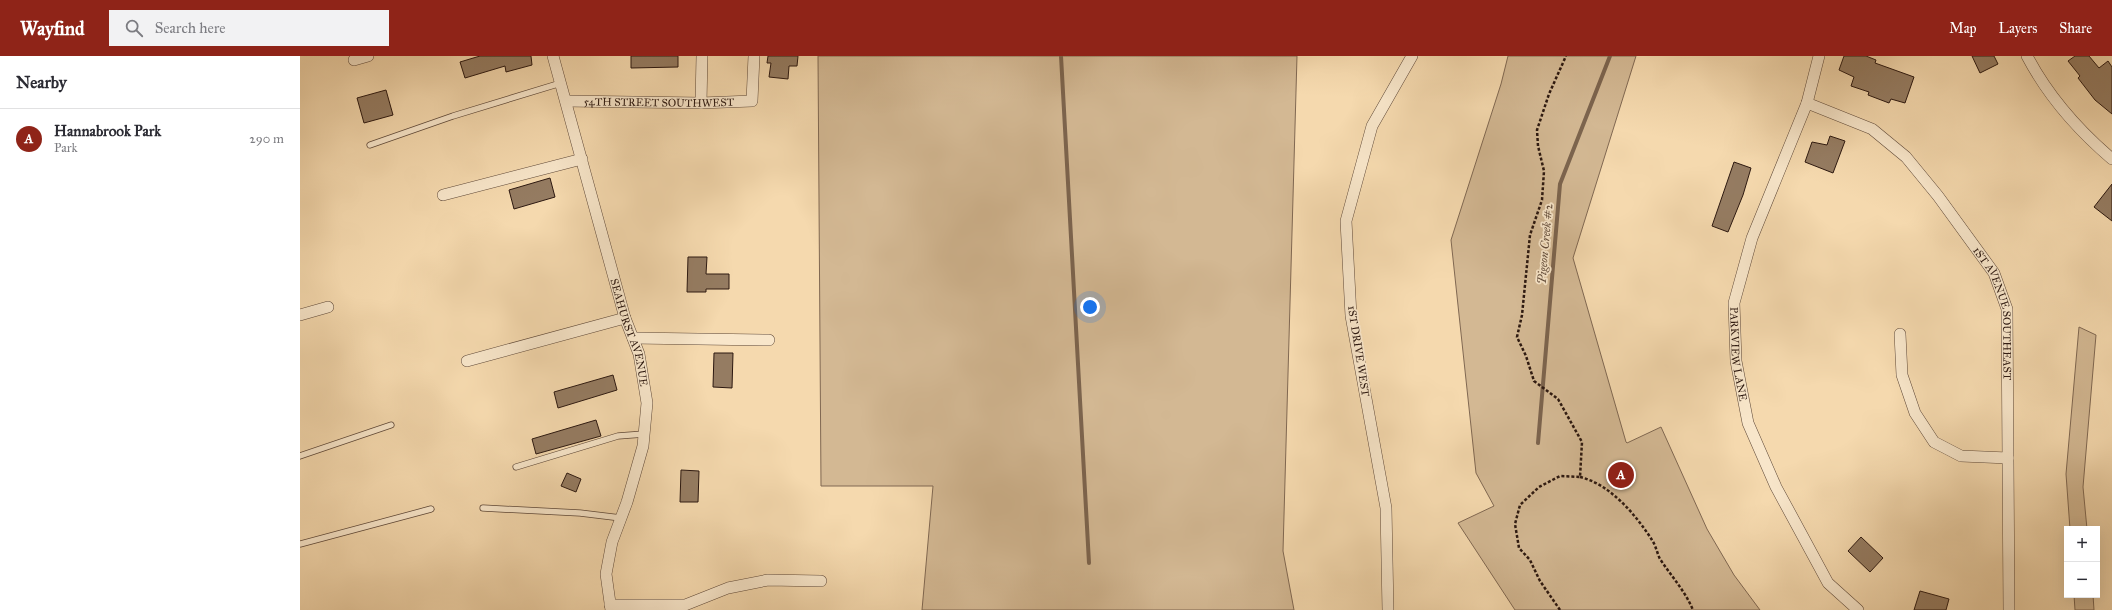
<!DOCTYPE html>
<html lang="en">
<head>
<meta charset="utf-8">
<style>
  :root { --surface:#fff; --page:#f2f2f3; --text:#2b2b33; --muted:#7c7c81; --line:#e1e1e2; --accent:#8f2418 }
  body { margin:0; font-family:"IM FELL Great Primer",serif; background:var(--page); color:var(--text) }
  .controls { position:absolute; right:12px; bottom:12px; display:grid; overflow:hidden; border-radius:0px; box-shadow:0 4px 16px #0002 }
  .controls button { width:36px; height:36px; display:grid; place-items:center; padding:0; border:0; border-bottom:1px solid var(--line); background:var(--surface); color:var(--text); font:20px sans-serif }
  .you { position:absolute; left:790px; top:251px; width:14px; height:14px; margin:-10px; border:3px solid #fff; border-radius:50%; background:#1a73e8; box-shadow:0 0 0 6px #1a73e833 }
  .badge { display:grid; place-items:center; width:26px; height:26px; border-radius:50%; background:var(--accent); color:#fff; font-size:13px; font-weight:700 }
  .pin { position:absolute; translate:-50% -50%; border:2px solid #fff; box-shadow:0 1px 4px #0006 }
  .list { margin:0; padding:0; list-style:none }
  h2 { display:flex; justify-content:space-between; align-items:center; height:52px; margin:0; padding:0 16px; font-size:17px }
  h2 small { font-size:13px; font-weight:400; color:var(--muted) }
  .list li { display:grid; grid-template-columns:26px 1fr auto; gap:12px; align-items:center; box-sizing:border-box; height:60px; padding:0 16px; border-top:1px solid var(--line) }
  .list b { display:block; font-size:15px; white-space:nowrap }
  .list p { margin:0; font-size:13px; white-space:nowrap; color:var(--muted) }
  .list em { font-size:13px; font-style:normal; color:var(--muted) }
  .icon { flex:none; width:22px; height:22px; fill:none; stroke:currentColor; stroke-width:2; stroke-linecap:round; stroke-linejoin:round }
  .map { position:relative; flex:none; width:1812px; height:554px; overflow:hidden }
  header { display:flex; align-items:center; gap:24px; box-sizing:border-box; height:56px; padding:0 20px; background:var(--accent); color:#fff }
  header strong { font-size:19px }
  nav { display:flex; gap:22px; margin-inline-start:auto; font-size:14px }
  .search { width:280px; height:36px; background:var(--page); display:flex; align-items:center; gap:10px; box-sizing:border-box; padding:0 14px; border-radius:0px; color:var(--muted); font-size:15px }
  main { display:flex }
  aside { flex:1; background:var(--surface) }
  .map>svg:first-child { display:block }
</style>
</head>
<body>
<header>
<strong>Wayfind</strong>
<div class="search"><svg class="icon" aria-label="search" viewBox="0 0 24 24"><circle cx="10" cy="10" r="6"/><path d="M15 15l6 6"/></svg>Search here</div>
<nav><a>Map</a><a>Layers</a><a>Share</a></nav>
</header>
<main>
<aside>
<h2>Nearby<small></small></h2>
<ul class="list">
<li><span class="badge">A</span><div><b>Hannabrook Park</b><p>Park</p></div><em>290 m</em></li>
</ul>
</aside>
<div class="map">
<svg width="1812" height="554" viewBox="0 0 1812 554">
  <rect width="100%" height="100%" fill="#f5d9ae"/>
  <filter id="stains"><feTurbulence type="fractalNoise" baseFrequency=".005" numOctaves="4"/><feColorMatrix values="0 0 0 0 .2 0 0 0 0 .09 0 0 0 0 .02 0 0 0 .5 -.17"/></filter>
  <radialGradient id="worn" r=".72"><stop offset=".6" stop-color="#630" stop-opacity="0"/><stop offset="1" stop-color="#630" stop-opacity=".3"/></radialGradient>
  <g fill="#d3b893" stroke="#806852">
    <polygon points="518,0 997,0 983,495 994,554 622,554 633,430 521,430"/>
    <polygon points="1208,0 1336,0 1273,202 1326,386 1327,387 1361,371 1407,473 1434,519 1460,554 1215,554 1158,467 1194,450 1176,417 1151,184 1201,28"/>
    <polygon points="1779,271 1796,279 1783,431 1787,473 1770,473 1766,418"/>
    <polygon points="1774,539 1793,539 1794,554 1775,554"/>
  </g>
  <g fill="none" stroke-linecap="round" stroke-linejoin="round">
    <g stroke="#7c644e" stroke-width="4">
      <polyline points="761,0 789,507"/>
      <polyline points="1238,387 1260,128 1310,0"/>
    </g>
  </g>
  <g fill="#957c62" stroke="#2c1810">
    <polygon points="180,0 231,0 232,9 206,16 205,10 165,22 160,6"/>
    <polygon points="331,0 378,0 378,11 331,12"/>
    <polygon points="468,0 498,0 497,10 489,10 488,23 469,21 471,7 467,7"/>
    <polygon points="1544,0 1566,0 1576,4 1575,7 1614,21 1605,47 1591,43 1589,47 1568,39 1569,36 1551,30 1554,21 1539,14"/>
    <polygon points="1672,0 1694,0 1698,8 1680,17"/>
    <polygon points="1775,0 1789,0 1799,12 1808,5 1812,11 1812,58 1795,44 1778,22 1780,20 1768,5"/>
    <polygon points="86,34 93,59 64,67 57,42"/>
    <polygon points="1530,80 1545,85 1533,117 1505,106 1512,86 1527,89"/>
    <polygon points="1434,106 1451,112 1443,139 1428,176 1412,170"/>
    <polygon points="250,122 255,141 214,153 209,134"/>
    <polygon points="1812,128 1812,165 1794,151"/>
    <polygon points="388,201 407,201 406,218 429,218 429,233 406,233 406,236 387,236"/>
    <polygon points="414,297 433,297 432,332 413,331"/>
    <polygon points="313,319 317,334 258,352 254,336"/>
    <polygon points="296,364 301,380 236,398 232,383"/>
    <polygon points="381,414 399,415 398,446 380,446"/>
    <polygon points="267,417 281,423 276,436 261,430"/>
    <polygon points="1561,481 1583,502 1570,516 1548,495"/>
    <polygon points="1620,535 1649,543 1646,554 1614,554"/>
  </g>
  <g fill="none" stroke-linecap="round" stroke-linejoin="round">
    <g stroke="#5e4838" stroke-width="7">
      <g id="lane">
        <polyline points="70,89 153,60 261,27"/>
        <polyline points="0,400 91,369"/>
        <polyline points="216,411 318,380 344,378"/>
        <polyline points="183,452 280,457 321,462"/>
        <polyline points="0,488 131,453"/>
      </g>
    </g>
    <g stroke="#5e4838" stroke-width="12">
      <g id="street">
        <path id="s1" d="M 253,0 L 325,262 L 339,298 L 347,347 L 343,390 L 327,446 L 312,486 L 306,518 L 311,554"/>
        <path id="s2" d="M 1519,0 L 1507,47 L 1452,182 L 1434,247 L 1436,305 L 1448,367 L 1476,431 L 1528,527 L 1558,554"/>
        <path d="M 1727,0 C 1748,40 1778,74 1812,103"/>
        <polyline points="54,4 68,0"/>
        <path id="s3" d="M 266,45 L 401,47 L 452,45 L 454,0"/>
        <polyline points="401,47 402,0"/>
        <path id="s4" d="M 1507,47 L 1572,73 L 1606,101 L 1638,140 L 1694,217 L 1707,253 L 1709,554"/>
        <polyline points="143,139 282,103"/>
        <polyline points="0,259 28,251"/>
        <polyline points="1600,278 1602,319 1615,357 1634,386 1661,400 1708,402"/>
        <polyline points="333,282 469,284"/>
        <polyline points="167,305 325,262"/>
        <polyline points="310,549 385,549 428,532 468,524 521,525"/>
        <polyline points="1088,554 1086,452 1051,260 1046,165 1072,70 1112,0"/>
      </g>
    </g>
    <g stroke="#2c1810" stroke-width="2.5" stroke-dasharray="3 2" stroke-linecap="butt">
      <path d="M 1280,421 C 1310,428 1336,459 1352,484 C 1356,490 1357,497 1360,503 C 1372,521 1385,535 1393,554"/>
      <polyline points="1260,554 1240,525 1230,504 1219,492 1215,468 1220,449 1239,431 1260,420 1280,421 1282,386 1258,343 1234,325 1226,300 1217,281 1222,259 1230,179 1242,144 1244,115 1238,90 1237,74 1249,38 1266,0"/>
    </g>
    <use href="#lane" stroke="#f8e6ca" stroke-width="5.5"/>
    <use href="#street" stroke="#f8e6ca" stroke-width="11"/>
  </g>
  <g text-anchor="middle" stroke-width="3.5" stroke-linejoin="round" paint-order="stroke">
    <g font-size="11" fill="#2c1810" stroke="#f8e6ca">
      <text dy="4" stroke="none"><textPath href="#s3" startOffset="93">54TH STREET SOUTHWEST</textPath></text>
      <text dy="4" stroke="none"><textPath href="#s4" startOffset="299">1ST AVENUE SOUTHEAST</textPath></text>
      <text dy="4" stroke="none"><textPath href="#s1" startOffset="287">SEAHURST AVENUE</textPath></text>
      <text transform="translate(1059 295) rotate(81)" y="4">1ST DRIVE WEST</text>
      <text dy="4" stroke="none"><textPath href="#s2" startOffset="313">PARKVIEW LANE</textPath></text>
    </g>
    <g font-size="12" font-style="italic" fill="#614b3a" stroke="#f8e6ca">
      <text transform="translate(1245 188) rotate(-85)" y="4">Pigeon Creek #2</text>
    </g>
  </g>
  <rect width="100%" height="100%" filter="url(#stains)"/>
  <rect width="100%" height="100%" fill="url(#worn)"/>
</svg>
<div class="controls">
<button>+</button>
<button>−</button>
</div>
<div class="you"></div>
<div class="pin badge" style="left:1321px;top:419px">A</div>
</div>
</main>
</body>
</html>
